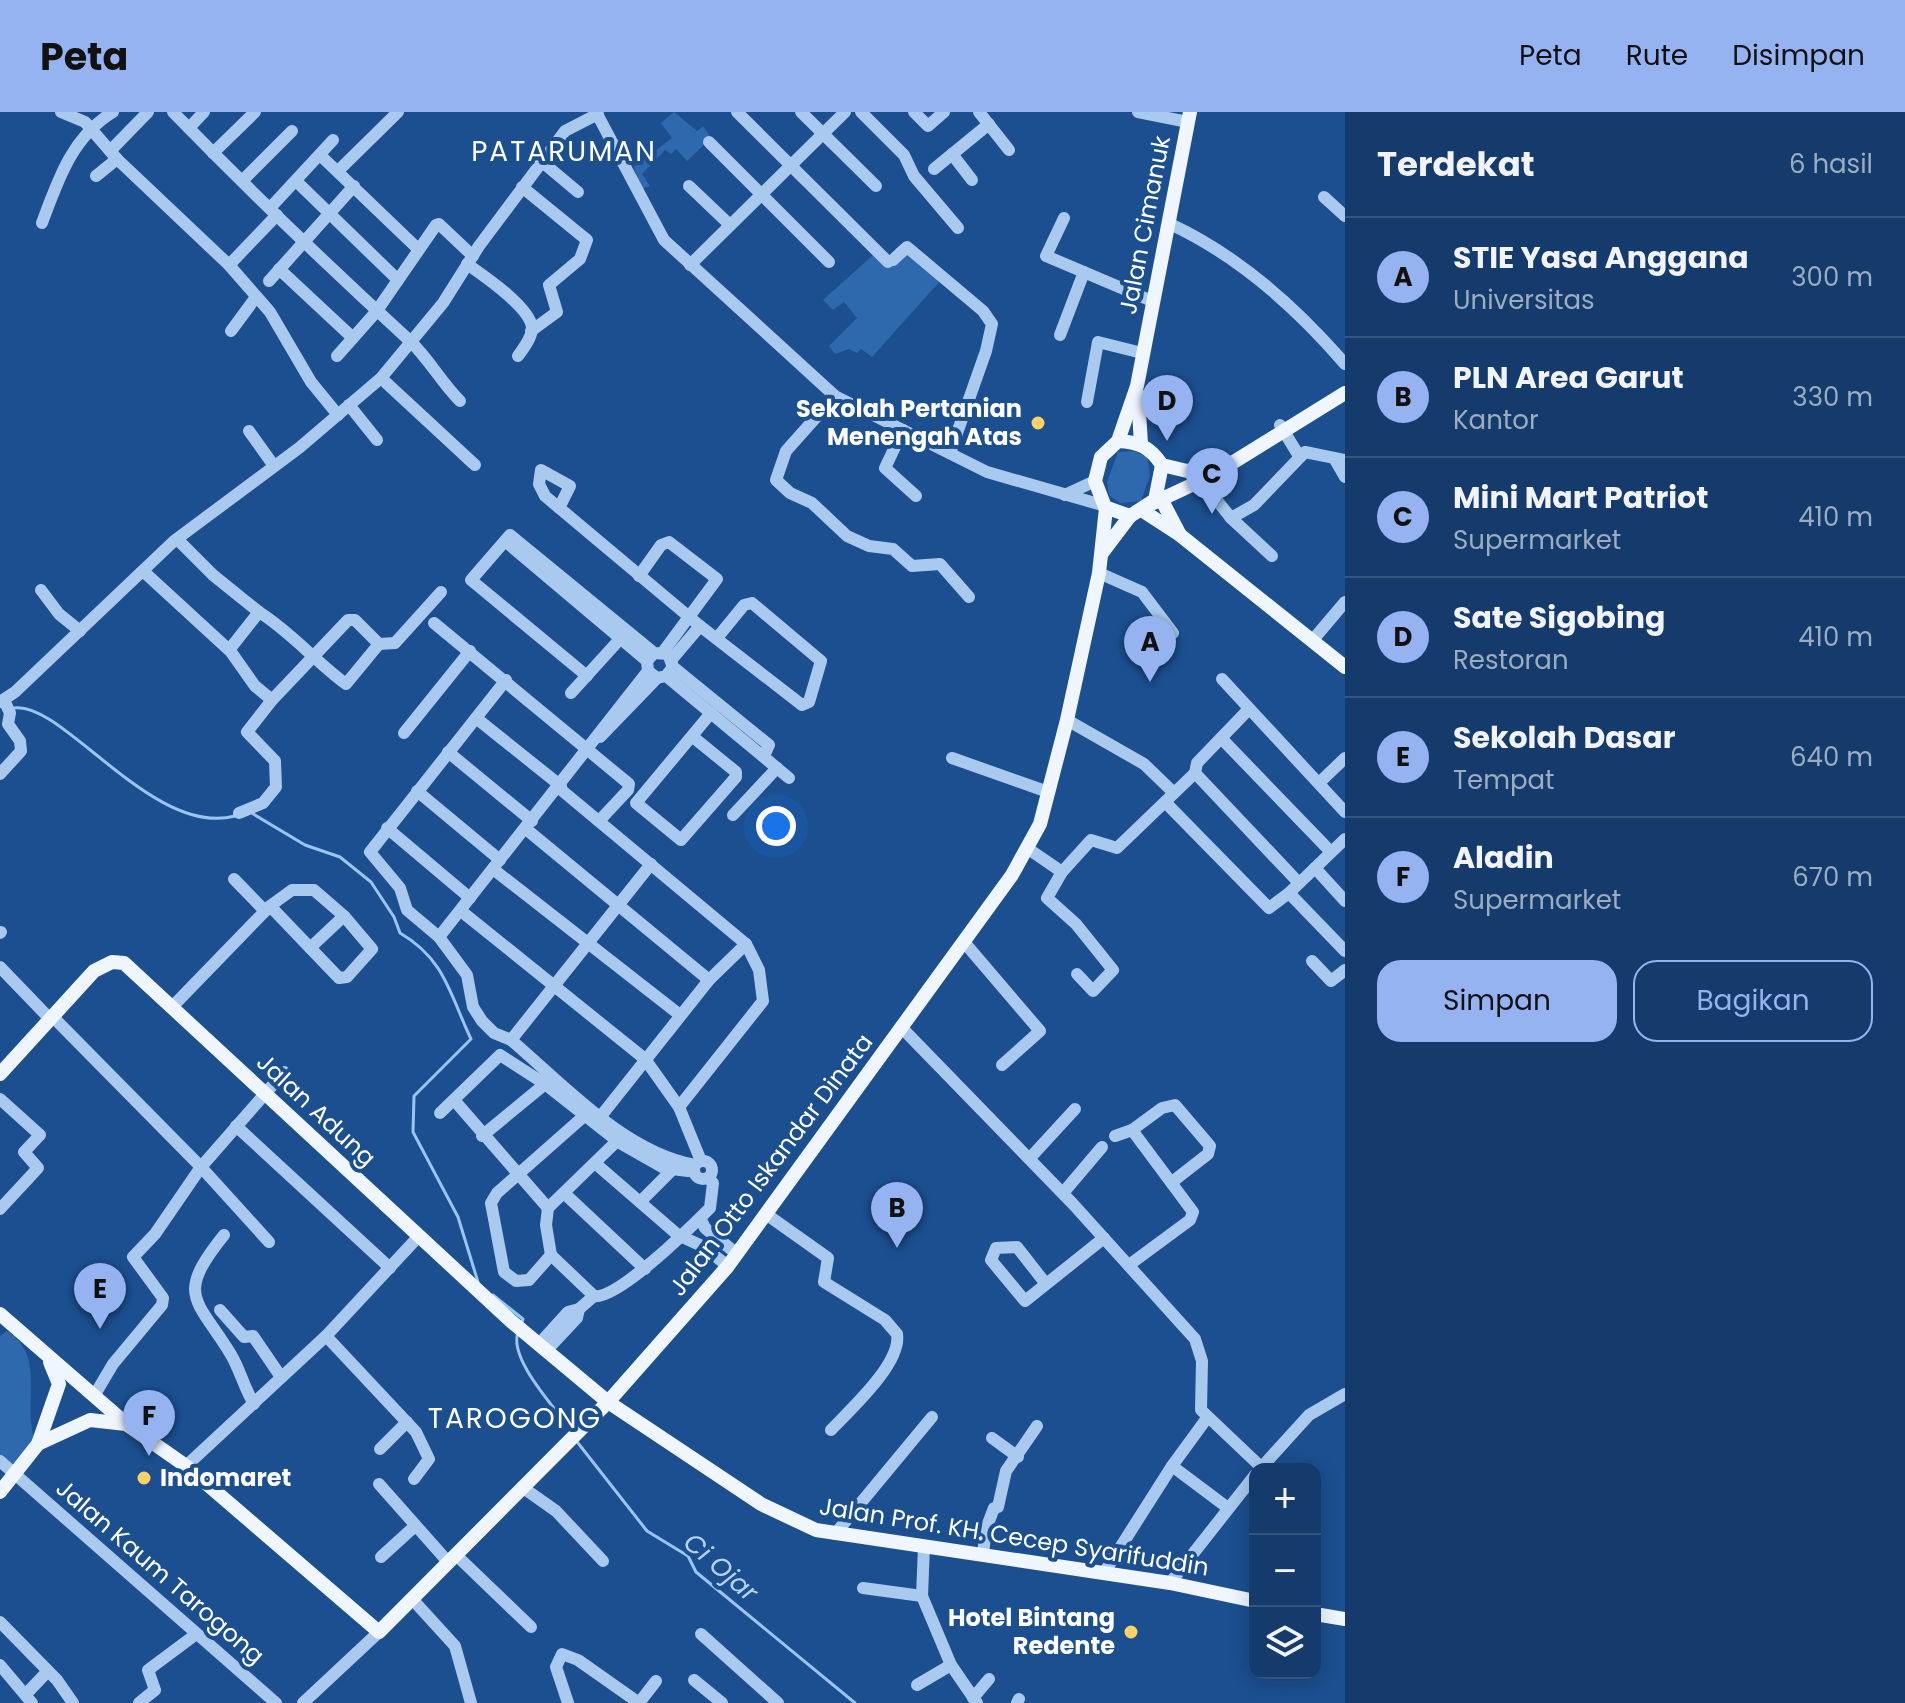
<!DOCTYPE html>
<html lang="id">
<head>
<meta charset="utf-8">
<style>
  :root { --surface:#143b6b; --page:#1d4271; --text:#f1f3f6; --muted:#9dadc1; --line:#33557e; --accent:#95b2f1 }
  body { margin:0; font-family:Poppins,sans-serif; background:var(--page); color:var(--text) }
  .controls { position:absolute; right:24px; bottom:24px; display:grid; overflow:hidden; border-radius:16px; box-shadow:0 4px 20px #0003 }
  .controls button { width:72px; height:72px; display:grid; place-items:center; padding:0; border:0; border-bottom:2px solid var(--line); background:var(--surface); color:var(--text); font:40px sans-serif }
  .you { position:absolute; left:776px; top:714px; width:28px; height:28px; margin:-20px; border:6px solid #fff; border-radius:50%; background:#1a73e8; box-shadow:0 0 0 12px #1a73e833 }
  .badge { display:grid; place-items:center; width:52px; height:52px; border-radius:50%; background:var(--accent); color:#111; font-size:26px; font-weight:700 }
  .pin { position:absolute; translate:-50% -66px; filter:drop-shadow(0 2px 4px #0008) }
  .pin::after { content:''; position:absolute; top:42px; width:28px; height:24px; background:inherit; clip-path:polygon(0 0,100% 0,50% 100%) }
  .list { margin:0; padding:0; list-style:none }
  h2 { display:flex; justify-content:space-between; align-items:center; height:104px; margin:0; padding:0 32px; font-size:34px }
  h2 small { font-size:26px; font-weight:400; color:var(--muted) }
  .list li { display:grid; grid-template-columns:52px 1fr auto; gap:24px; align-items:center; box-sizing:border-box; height:120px; padding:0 32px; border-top:2px solid var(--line) }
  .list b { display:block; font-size:30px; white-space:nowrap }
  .list p { margin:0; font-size:26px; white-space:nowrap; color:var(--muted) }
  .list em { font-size:26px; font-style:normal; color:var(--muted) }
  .actions { display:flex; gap:16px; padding:24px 32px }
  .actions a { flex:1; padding:18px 0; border:2px solid var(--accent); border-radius:24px; text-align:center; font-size:28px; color:var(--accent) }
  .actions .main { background:var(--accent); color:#111 }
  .icon { flex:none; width:44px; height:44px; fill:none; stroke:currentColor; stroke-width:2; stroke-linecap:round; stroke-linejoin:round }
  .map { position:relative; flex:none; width:1345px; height:1591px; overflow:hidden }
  header { display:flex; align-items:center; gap:48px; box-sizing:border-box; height:112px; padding:0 40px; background:var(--accent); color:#111 }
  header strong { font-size:38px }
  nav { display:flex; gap:44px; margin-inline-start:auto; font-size:28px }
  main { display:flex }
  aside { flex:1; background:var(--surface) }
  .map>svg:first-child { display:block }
</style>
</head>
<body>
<header>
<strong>Peta</strong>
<nav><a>Peta</a><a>Rute</a><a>Disimpan</a></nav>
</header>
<main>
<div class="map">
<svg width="1345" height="1591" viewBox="0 0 1345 1591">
  <rect width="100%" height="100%" fill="#1b4f8f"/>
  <g fill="#2e69ad">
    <polygon points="674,0 697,19 703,14 711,26 687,49 676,37 671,42 665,38 642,62 650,74 640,78 634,55 672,26 661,11"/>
    <polygon points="907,139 942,167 872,245 861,237 857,241 849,237 835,242 829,234 857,206 844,190 833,198 823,188 873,143 887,154"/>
    <polygon points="1134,339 1147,345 1150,363 1141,389 1120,391 1109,383 1107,370 1118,340"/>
    <path d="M 7,1219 C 46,1244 23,1288 34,1325 L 27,1339 L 8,1359 L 0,1352 L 0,1224 Z"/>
  </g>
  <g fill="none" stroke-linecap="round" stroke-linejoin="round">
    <g stroke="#9cc4f0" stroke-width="3">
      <path d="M 14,596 C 62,588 153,726 235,704"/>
      <path d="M 250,700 L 305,733 L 340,745 L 371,770 L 394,805 L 400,821 C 445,847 450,883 471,927 L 414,984 L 413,1020 L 458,1105 L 478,1170"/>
      <polyline points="493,1183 523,1207 521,1213"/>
      <path d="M 518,1220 C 509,1245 549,1289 564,1309"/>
      <polyline points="578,1331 647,1419 688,1444 696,1460 855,1591"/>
    </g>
    <g stroke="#a9c9ee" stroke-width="12">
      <polyline points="61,0 85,10 117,47"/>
      <path d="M 173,0 C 250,79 329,155 410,229 C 429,247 441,270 460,289"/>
      <polyline points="596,0 664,128 835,284 987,360 1102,393"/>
      <polyline points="737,0 888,150"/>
      <polyline points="801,0 876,74"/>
      <polyline points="861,0 904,43 914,64 958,116"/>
      <polyline points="914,0 928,14 944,0"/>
      <polyline points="979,0 1009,38"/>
      <polyline points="1138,0 1188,10"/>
      <polyline points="189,16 204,0"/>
      <polyline points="709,30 829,150"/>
      <polyline points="110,39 148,0"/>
      <polyline points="213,41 255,0"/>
      <polyline points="952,42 972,68"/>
      <polyline points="320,43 417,136"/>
      <polyline points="541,49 578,80"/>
      <polyline points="934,57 989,12"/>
      <polyline points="338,59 398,0"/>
      <polyline points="96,64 117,47 229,153 277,103"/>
      <polyline points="242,69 292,19"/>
      <polyline points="296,69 398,168"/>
      <polyline points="689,74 730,113"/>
      <polyline points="522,75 587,128 580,147 549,173 557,200 531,219"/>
      <polyline points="1324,85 1345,104"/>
      <polyline points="270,96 333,28"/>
      <polyline points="1064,106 1046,144 1152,189"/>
      <path d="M 42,111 C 58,68 72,25 113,0"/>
      <path d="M 1168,111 C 1238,143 1295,194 1345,252"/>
      <polyline points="893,148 907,135 983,199 992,212 986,239 950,341"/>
      <path d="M 467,152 C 484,164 529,194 532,215 C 533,224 523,237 518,244"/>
      <polyline points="229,153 270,200 311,270 338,303"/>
      <polyline points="690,153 845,0"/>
      <polyline points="279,157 353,226"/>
      <polyline points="269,169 354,74"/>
      <polyline points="231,219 256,185"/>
      <polyline points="1060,223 1084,160"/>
      <polyline points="337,244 376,200 436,113 439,112 473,144"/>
      <polyline points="381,266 475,353"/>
      <polyline points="835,284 786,339 776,368 790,381 812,391 847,424 869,434 893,437 912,454 940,452 969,485"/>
      <polyline points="1087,290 1098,230 1142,241"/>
      <polyline points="349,293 377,328"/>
      <polyline points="1280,313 1299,344"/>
      <polyline points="903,318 885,356 916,384"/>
      <polyline points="249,319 274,354"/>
      <polyline points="1334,346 1345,365"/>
      <polyline points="1202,360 1211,381 1231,406 1254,393 1305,340 1345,348"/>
      <polyline points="1065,383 1095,369"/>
      <polyline points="559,396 570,374 541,358 539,372 545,384 700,514 802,593 809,590 821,549 752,491 744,493 717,526"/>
      <polyline points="1231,406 1272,444"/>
      <polyline points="177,427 213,463 259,500"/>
      <polyline points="505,429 647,549"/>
      <path d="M 143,459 L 229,538 L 231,540 L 255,574 L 272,588 L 348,508 L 355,508 L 379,532 L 346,572 C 316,550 291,520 259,500 L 229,538"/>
      <polyline points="1099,461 1142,480 1173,521"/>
      <polyline points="639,464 661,433 669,430 717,467 663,540"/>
      <polyline points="41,478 59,502 80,519"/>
      <polyline points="434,511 629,672 628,678 599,709"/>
      <polyline points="1312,529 1345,490"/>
      <polyline points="379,532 395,531 441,480"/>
      <polyline points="672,547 700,514"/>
      <polyline points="673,555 769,633 764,644"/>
      <path d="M 648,559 L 439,825 L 467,863 L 473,895 L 482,909 L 494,921 L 511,928 C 564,973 624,1040 695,1053"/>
      <polyline points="587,564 471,468 510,423 654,541 668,542 673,555 666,564 657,566 648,559 647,549 654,541"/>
      <polyline points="666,564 789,666"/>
      <polyline points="1222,567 1345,700"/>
      <polyline points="571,581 620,527"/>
      <polyline points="0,590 15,580 174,429 299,336 381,266 443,191 479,134 565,19 598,2"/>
      <polyline points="476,606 561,674"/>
      <polyline points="1067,608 1144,652 1174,681"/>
      <polyline points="404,621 470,539"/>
      <polyline points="600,625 657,566"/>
      <polyline points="693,625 736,660 736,665 681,728 636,691 711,601"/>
      <polyline points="1221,626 1331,740"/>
      <polyline points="448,640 532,709"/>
      <polyline points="952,646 1048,680"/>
      <polyline points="1195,661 1299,771"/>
      <polyline points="0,662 21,639 20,629 8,612 10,601 4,588"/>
      <polyline points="1319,671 1345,646"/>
      <polyline points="559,676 746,832 709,868 601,1004"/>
      <polyline points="417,679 500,748"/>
      <polyline points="1165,690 1269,796 1289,781 1345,727"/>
      <polyline points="239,701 263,691 276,675 275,649 247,620 272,588"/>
      <polyline points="733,703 777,656"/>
      <polyline points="387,716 470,786"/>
      <polyline points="526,717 709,868"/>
      <polyline points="1027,736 1062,760 1091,728 1117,736 1195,661 1197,651 1249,597"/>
      <polyline points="1315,756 1345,789"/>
      <polyline points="493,757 680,903"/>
      <polyline points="1062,760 1047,786 1076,812 1113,858 1093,879 1077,862"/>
      <polyline points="234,767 265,799"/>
      <polyline points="1289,781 1345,839"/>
      <polyline points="461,799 645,947 679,995 701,1049"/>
      <polyline points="0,821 1,820"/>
      <polyline points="439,825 407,798 400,776 370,740 506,568"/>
      <polyline points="964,830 1040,919 1002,953"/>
      <polyline points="310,836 344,804"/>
      <polyline points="1312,849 1331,869 1345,858"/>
      <polyline points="0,855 50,907"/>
      <polyline points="173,894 270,794 339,866 347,865 372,837 344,804 314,778 292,778 270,794"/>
      <polyline points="52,904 201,1055 269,1130"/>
      <polyline points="901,915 1073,1092 1195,1227 1202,1249 1201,1298 1261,1355"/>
      <polyline points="511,928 651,752"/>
      <polyline points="0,987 40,1023 24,1040 38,1056 0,1097"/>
      <polyline points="454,988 548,1096"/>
      <polyline points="679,995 763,889 759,858 746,832"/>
      <polyline points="440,1001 500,943 545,972 620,1031 664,1056 688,1059"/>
      <polyline points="583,1005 497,1081 491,1091 504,1160 516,1169 529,1168 551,1143 594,1184"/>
      <polyline points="236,1014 390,1156"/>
      <polyline points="1132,1018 1162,996 1175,993 1210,1034 1208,1042 1172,1070"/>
      <polyline points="482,1024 545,972"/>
      <polyline points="1115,1024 1132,1018 1193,1100 1190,1108 1129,1153"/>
      <polyline points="1030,1046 1075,997"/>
      <circle cx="703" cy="1058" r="9"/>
      <polyline points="596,1052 678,1123 702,1134 728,1154"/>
      <polyline points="1063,1081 1102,1035"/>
      <polyline points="565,1082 645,1157"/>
      <polyline points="640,1090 673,1057"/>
      <path d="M 766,1102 L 828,1146 L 824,1170 L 885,1208 L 897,1222 C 902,1251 850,1298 831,1318"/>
      <polyline points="700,1106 705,1116 737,1142"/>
      <path d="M 224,1123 C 175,1184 196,1186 230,1241 C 240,1257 244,1276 254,1292"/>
      <polyline points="551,1143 546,1113 548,1096 617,1029"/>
      <polyline points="1046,1172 1017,1135 996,1136 991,1148 1025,1189 1104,1126"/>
      <polyline points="220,1198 244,1225 253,1224 281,1265"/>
      <polyline points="326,1224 416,1320 429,1347 414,1367"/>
      <path d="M 539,1232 L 568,1200 L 579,1197 L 594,1184 C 617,1188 691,1115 710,1096 L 713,1071 L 708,1066"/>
      <polyline points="547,1238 577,1206 579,1197"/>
      <polyline points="94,1284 113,1252 162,1193 163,1186 133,1145 155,1122 201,1055 284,960"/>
      <polyline points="992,1326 1018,1345"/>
      <polyline points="380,1337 407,1310"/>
      <polyline points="0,1349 276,1591"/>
      <polyline points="186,1354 326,1224 419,1124"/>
      <polyline points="1172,1354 1228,1396"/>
      <polyline points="1260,1357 1309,1303 1345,1282"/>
      <polyline points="379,1372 449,1451"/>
      <polyline points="522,1375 556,1399 603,1449"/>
      <polyline points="835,1422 932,1305"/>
      <polyline points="924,1434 922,1484 951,1553 977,1591"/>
      <polyline points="983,1442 986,1417 994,1396 998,1395 1006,1359 1037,1314"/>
      <polyline points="456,1443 531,1515"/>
      <polyline points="381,1445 415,1414"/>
      <polyline points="1104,1461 1172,1354 1207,1306"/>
      <polyline points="1170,1471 1255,1363"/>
      <polyline points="863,1476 922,1484"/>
      <polyline points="413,1488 455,1534 471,1591"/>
      <polyline points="0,1510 57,1568 73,1591"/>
      <polyline points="701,1522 778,1591"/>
      <polyline points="0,1553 32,1591"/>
      <polyline points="694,1568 722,1591"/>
      <polyline points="917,1573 951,1553"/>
      <polyline points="26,1582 48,1559"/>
      <polyline points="973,1586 989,1567"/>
      <polyline points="139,1591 155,1578 148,1558 195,1523"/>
      <polyline points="303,1591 379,1520"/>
      <polyline points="568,1591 556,1555 562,1542 578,1548 639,1591"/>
      <polyline points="639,1591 656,1569"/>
      <polyline points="1017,1591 1019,1587"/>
    </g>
    <g stroke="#f0f6ff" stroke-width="14">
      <polyline points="1138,283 1141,332"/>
      <path d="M 1118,329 C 1139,330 1150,335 1162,353 L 1155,388 L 1130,404 L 1105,395 L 1095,369 L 1101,345 L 1118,329 L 1137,274 L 1190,0"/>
      <polyline points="1162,353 1187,359 1212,355"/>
      <polyline points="1158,381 1180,423"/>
      <polyline points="1149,393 1211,364 1345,281"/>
      <polyline points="1143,399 1180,423 1345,555"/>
      <polyline points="1102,441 1130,404"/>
      <polyline points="0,962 94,859 112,850 124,851 512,1210 608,1290 761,1392 816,1418 1170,1471 1255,1489"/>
      <polyline points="0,1202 123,1309"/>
      <polyline points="38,1332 59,1272 50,1250"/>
      <polyline points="0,1380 38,1332 90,1308 126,1312 186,1354 379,1520 608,1290 728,1154 1012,763 1040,712 1067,608 1099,461 1106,396"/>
      <polyline points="1315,1502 1345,1507"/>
    </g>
  </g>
  <g fill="#ffd166" stroke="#1b4f8f" stroke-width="3">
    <circle cx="1038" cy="311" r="8"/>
    <circle cx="144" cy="1366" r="8"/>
    <circle cx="1131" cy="1520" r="8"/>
  </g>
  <g text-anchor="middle" stroke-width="8" stroke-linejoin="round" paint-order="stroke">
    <g font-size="24" fill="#fff" stroke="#1b4f8f">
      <text transform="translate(1145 113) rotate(-79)" y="8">Jalan Cimanuk</text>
      <text transform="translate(316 998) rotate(43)" y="8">Jalan Adung</text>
      <text transform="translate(771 1053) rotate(-53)" y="8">Jalan Otto Iskandar Dinata</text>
      <text transform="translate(1014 1425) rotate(9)" y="8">Jalan Prof. KH. Cecep Syarifuddin</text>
      <text transform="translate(160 1460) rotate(41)" y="8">Jalan Kaum Tarogong</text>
    </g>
    <g font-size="24" font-weight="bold" fill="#fff" stroke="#1b4f8f" text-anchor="end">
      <text x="1022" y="305">Sekolah Pertanian<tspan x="1022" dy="28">Menengah Atas</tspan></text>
      <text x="160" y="1374" text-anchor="start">Indomaret</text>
      <text x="1115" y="1514">Hotel Bintang<tspan x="1115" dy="28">Redente</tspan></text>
    </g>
    <g font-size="26" font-style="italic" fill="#b5d3f5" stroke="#1b4f8f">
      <text transform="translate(721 1455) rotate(41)" y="9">Ci Ojar</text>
    </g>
    <g font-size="28" letter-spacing="2" fill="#fff" stroke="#1b4f8f">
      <text x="564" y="49">PATARUMAN</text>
      <text x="515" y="1316">TAROGONG</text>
    </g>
  </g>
</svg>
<div class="controls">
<button>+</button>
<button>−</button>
<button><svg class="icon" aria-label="layers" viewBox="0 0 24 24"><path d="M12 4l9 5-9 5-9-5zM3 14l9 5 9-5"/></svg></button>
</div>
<div class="you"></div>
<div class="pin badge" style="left:1150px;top:570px">A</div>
<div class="pin badge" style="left:897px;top:1136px">B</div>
<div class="pin badge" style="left:1212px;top:402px">C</div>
<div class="pin badge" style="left:1167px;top:329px">D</div>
<div class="pin badge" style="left:100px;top:1217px">E</div>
<div class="pin badge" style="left:149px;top:1344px">F</div>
</div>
<aside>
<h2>Terdekat<small>6 hasil</small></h2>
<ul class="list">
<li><span class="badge">A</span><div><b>STIE Yasa Anggana</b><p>Universitas</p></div><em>300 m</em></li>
<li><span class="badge">B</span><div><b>PLN Area Garut</b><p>Kantor</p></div><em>330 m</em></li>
<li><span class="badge">C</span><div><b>Mini Mart Patriot</b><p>Supermarket</p></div><em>410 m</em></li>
<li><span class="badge">D</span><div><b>Sate Sigobing</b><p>Restoran</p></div><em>410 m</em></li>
<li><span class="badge">E</span><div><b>Sekolah Dasar</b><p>Tempat</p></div><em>640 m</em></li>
<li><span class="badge">F</span><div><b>Aladin</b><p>Supermarket</p></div><em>670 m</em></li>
</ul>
<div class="actions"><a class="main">Simpan</a><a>Bagikan</a></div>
</aside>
</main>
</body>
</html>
